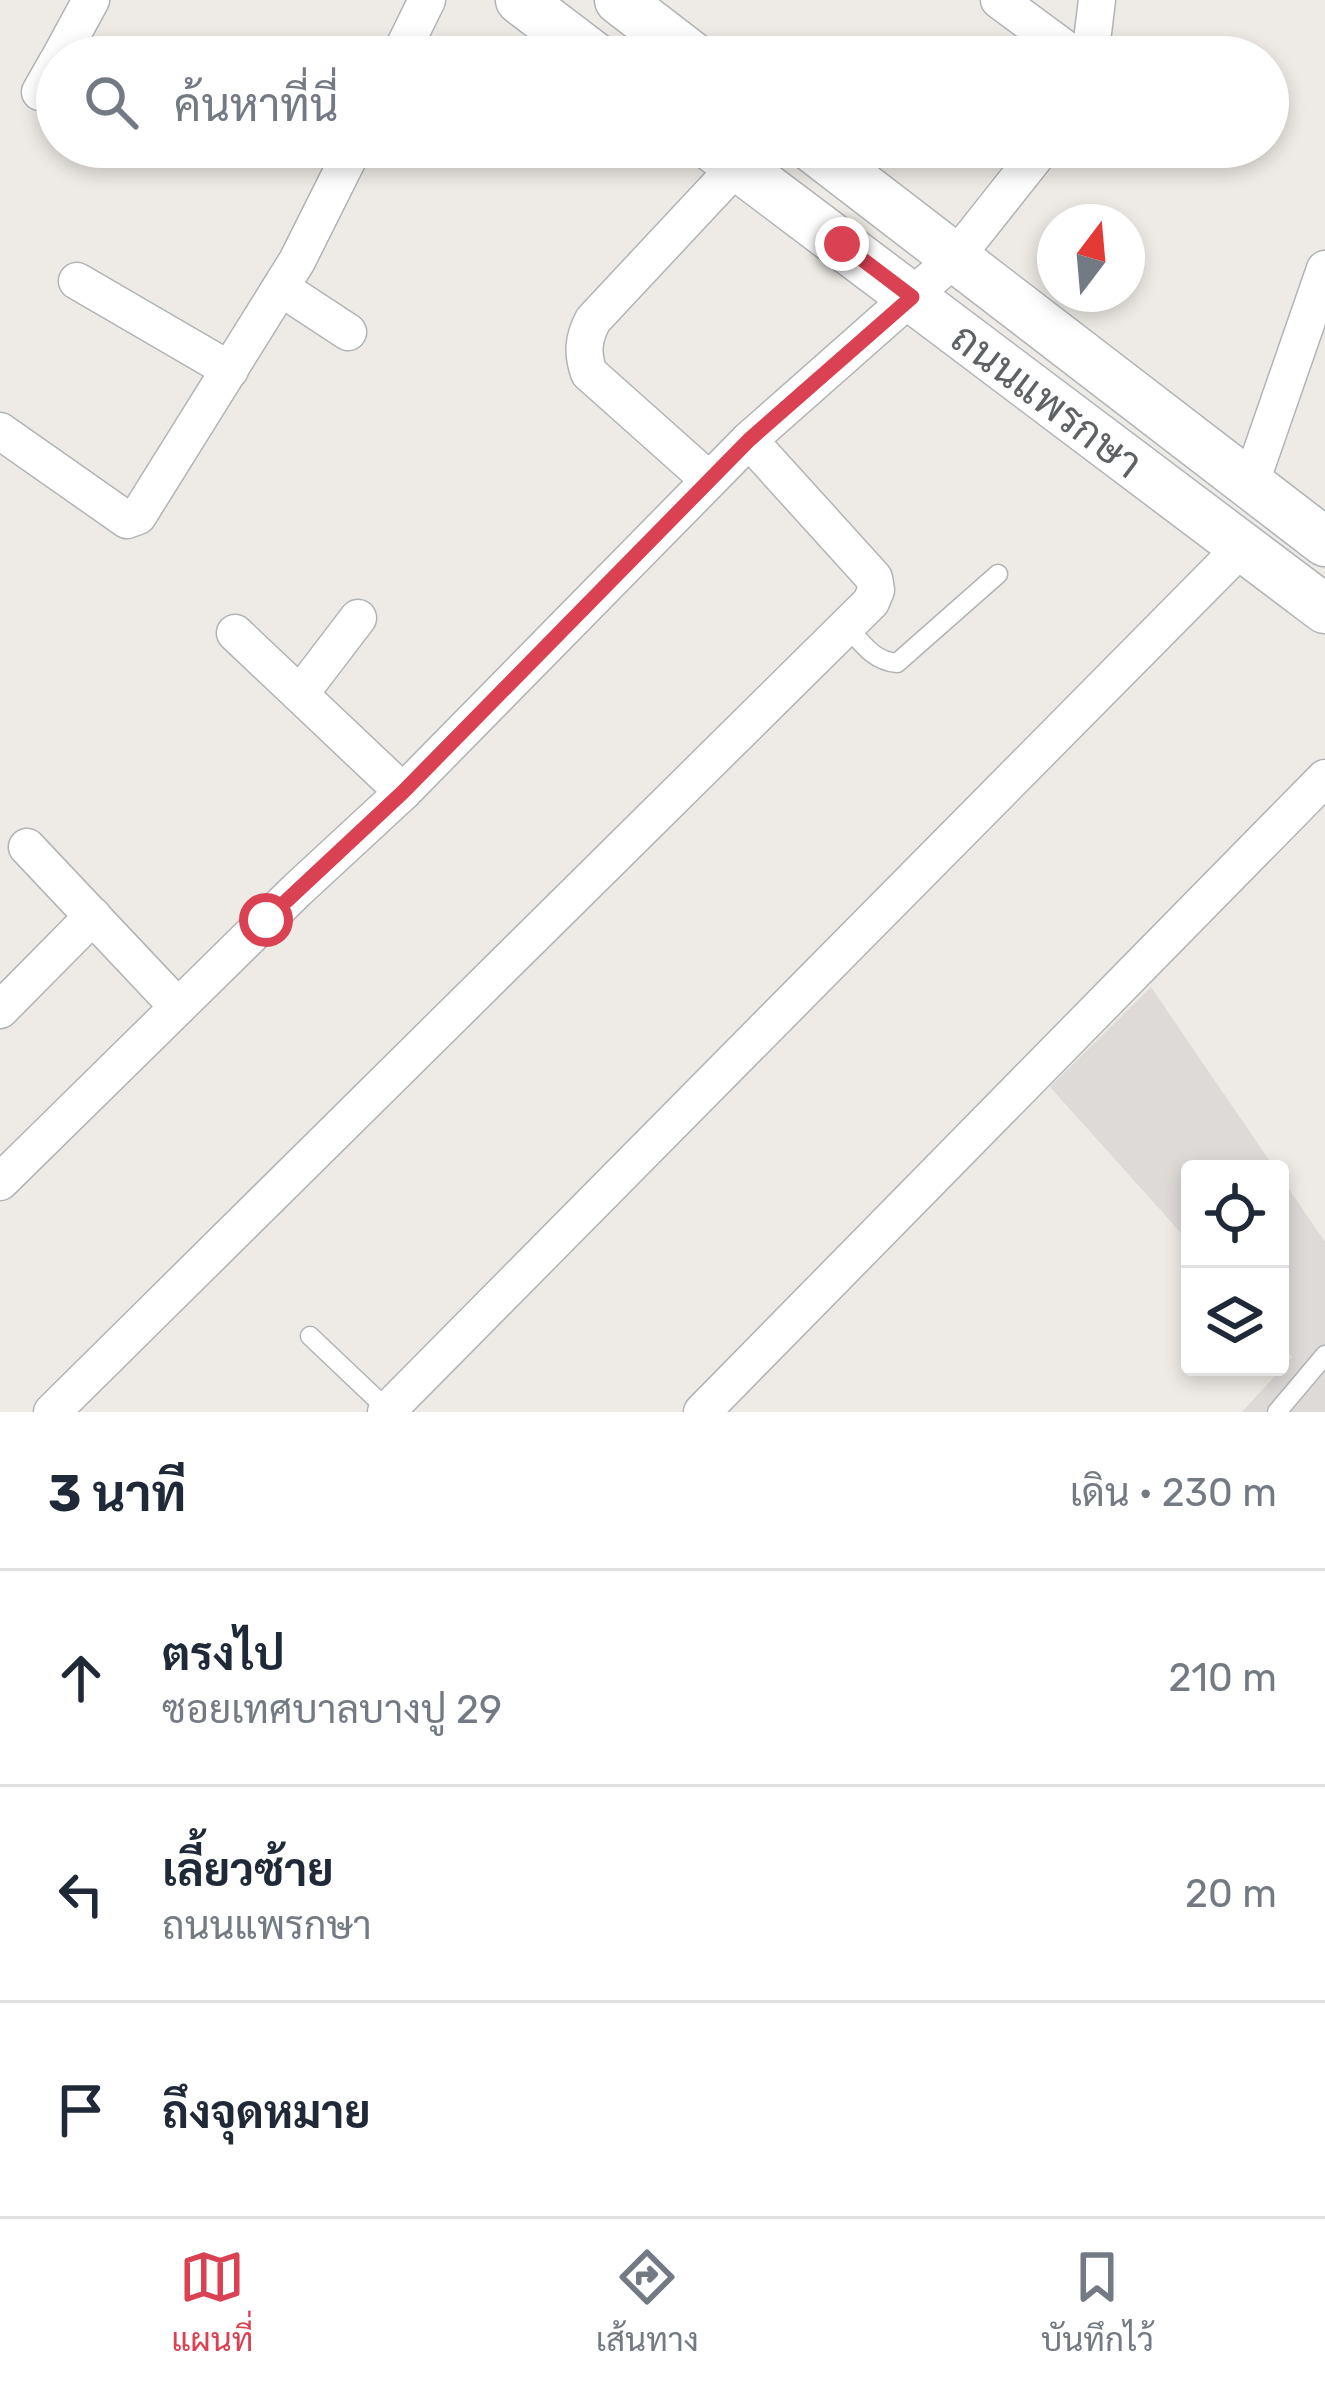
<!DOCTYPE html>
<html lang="th">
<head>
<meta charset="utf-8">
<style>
  :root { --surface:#fff; --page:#f2f2f3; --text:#1f2937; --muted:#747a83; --line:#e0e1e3; --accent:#da4152 }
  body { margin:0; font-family:Rubik,Sarabun,sans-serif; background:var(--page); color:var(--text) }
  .controls { position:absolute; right:36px; bottom:36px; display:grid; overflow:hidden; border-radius:12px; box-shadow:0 6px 18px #0003 }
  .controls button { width:108px; height:108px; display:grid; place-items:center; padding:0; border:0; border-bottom:3px solid var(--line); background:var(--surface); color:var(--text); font:60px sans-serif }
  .compass { position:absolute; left:1037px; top:204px; width:108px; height:108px; border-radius:50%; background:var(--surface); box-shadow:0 6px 18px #0003; rotate:16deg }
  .stop { position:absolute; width:36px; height:36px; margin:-27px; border:9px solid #da4152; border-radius:50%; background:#fff }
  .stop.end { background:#da4152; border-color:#fff; box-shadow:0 3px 12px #0008 }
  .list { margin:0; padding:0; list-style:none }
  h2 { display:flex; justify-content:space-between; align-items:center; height:156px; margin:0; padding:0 48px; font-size:51px }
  h2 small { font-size:39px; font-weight:400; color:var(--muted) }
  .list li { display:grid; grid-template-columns:78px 1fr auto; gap:36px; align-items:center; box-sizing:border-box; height:216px; padding:0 48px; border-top:3px solid var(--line) }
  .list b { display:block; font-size:45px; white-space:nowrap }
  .list p { margin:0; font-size:39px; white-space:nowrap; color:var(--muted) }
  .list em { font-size:39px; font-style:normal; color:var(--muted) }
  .icon { flex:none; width:66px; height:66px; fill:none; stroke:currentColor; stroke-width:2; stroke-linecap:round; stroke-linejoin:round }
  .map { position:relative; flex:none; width:1325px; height:1412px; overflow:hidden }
  .search { position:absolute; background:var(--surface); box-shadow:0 6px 18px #0003; left:36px; right:36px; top:36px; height:132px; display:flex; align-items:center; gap:30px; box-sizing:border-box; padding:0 42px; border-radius:66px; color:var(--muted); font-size:45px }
  .sheet { height:804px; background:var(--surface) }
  nav { display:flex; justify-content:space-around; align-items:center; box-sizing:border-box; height:168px; border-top:3px solid var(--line); background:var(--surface); font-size:33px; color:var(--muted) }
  nav a { display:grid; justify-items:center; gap:6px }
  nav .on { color:var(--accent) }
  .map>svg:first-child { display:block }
</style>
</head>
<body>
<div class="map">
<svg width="1325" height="1412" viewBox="0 0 1325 1412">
  <rect width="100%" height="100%" fill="#eeebe6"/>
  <g fill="#dddad8">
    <polygon points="1151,987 1275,1169 1190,1169 1190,1243 1050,1087"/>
    <polygon points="1280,1176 1325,1242 1325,1412 1242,1412 1292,1357 1280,1344"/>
  </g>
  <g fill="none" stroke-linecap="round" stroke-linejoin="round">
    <g stroke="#b1b4b7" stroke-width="21">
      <g id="lane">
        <path d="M 847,626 C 862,643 873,661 897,663 L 998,574"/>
        <polyline points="310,1336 388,1410"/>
        <polyline points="1277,1412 1325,1355"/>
      </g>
    </g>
    <g stroke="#b1b4b7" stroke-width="39">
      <g id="street">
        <polyline points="999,0 1076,57"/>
        <polyline points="60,57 91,0"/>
        <polyline points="399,57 427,0"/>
        <polyline points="1090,57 1097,0"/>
        <polyline points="40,92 57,62"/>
        <polyline points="77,281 230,370"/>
        <polyline points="281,288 348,332"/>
        <polyline points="0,431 127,520 138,516 297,261 354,147"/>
        <path d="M 709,480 L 589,373 C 582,353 583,339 593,320 L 737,166"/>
        <polyline points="1250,485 1325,269"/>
        <polyline points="235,633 403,792"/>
        <polyline points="300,694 358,618"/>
        <polyline points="27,847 178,1007"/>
        <polyline points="0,1010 93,916"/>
        <polyline points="0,1182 296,891 403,792 749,440 955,258 1043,147"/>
        <polyline points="52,1412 871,602 876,590 874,578 749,440"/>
        <polyline points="386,1412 1242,547"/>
        <polyline points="702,1412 1325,778"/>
      </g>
    </g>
    <g stroke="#b0b4b7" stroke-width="51">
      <g id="secondary">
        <polyline points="520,0 595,57"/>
        <polyline points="619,0 693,57"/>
        <polyline points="712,147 1325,609"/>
        <polyline points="811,147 1325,542"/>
      </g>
    </g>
    <use href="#lane" stroke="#fff" stroke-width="18"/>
    <use href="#street" stroke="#fff" stroke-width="36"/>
    <use href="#secondary" stroke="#fff" stroke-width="48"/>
  </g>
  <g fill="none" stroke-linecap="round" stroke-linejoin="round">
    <polyline stroke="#da4152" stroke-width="15" points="266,920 403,792 749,440 912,297 842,244"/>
  </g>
  <g text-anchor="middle" stroke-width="12" stroke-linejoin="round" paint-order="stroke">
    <g font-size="42" fill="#5e6265" stroke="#fff">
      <text transform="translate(1047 400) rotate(37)" y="15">ถนนแพรกษา</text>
    </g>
  </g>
</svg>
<div class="controls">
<button><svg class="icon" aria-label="locate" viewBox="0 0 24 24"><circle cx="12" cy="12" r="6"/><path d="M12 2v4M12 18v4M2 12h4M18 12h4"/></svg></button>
<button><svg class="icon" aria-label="layers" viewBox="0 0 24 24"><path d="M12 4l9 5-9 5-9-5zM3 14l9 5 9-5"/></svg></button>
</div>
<svg class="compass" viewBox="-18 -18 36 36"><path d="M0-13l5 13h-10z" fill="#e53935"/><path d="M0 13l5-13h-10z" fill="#747a83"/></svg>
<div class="stop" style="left:266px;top:920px"></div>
<div class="stop end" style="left:842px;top:244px"></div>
<div class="search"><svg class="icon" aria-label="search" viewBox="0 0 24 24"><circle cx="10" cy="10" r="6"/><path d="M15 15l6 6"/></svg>ค้นหาที่นี่</div>
</div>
<section class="sheet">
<h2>3 นาที<small>เดิน · 230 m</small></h2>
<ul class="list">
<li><svg class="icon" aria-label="ahead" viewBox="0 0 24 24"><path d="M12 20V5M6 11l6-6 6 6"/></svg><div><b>ตรงไป</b><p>ซอยเทศบาลบางปู 29</p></div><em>210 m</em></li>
<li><svg class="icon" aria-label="left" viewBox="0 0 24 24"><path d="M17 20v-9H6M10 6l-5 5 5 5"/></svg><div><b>เลี้ยวซ้าย</b><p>ถนนแพรกษา</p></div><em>20 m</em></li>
<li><svg class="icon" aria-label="arrive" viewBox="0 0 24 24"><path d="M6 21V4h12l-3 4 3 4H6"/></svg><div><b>ถึงจุดหมาย</b></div></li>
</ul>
</section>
<nav>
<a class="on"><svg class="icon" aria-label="map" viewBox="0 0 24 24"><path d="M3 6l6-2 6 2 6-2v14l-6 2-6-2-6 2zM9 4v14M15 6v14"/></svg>แผนที่</a>
<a><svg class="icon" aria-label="directions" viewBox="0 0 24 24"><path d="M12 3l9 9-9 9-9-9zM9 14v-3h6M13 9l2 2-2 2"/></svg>เส้นทาง</a>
<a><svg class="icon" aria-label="saved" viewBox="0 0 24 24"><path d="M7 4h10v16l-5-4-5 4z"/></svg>บันทึกไว้</a>
</nav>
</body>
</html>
